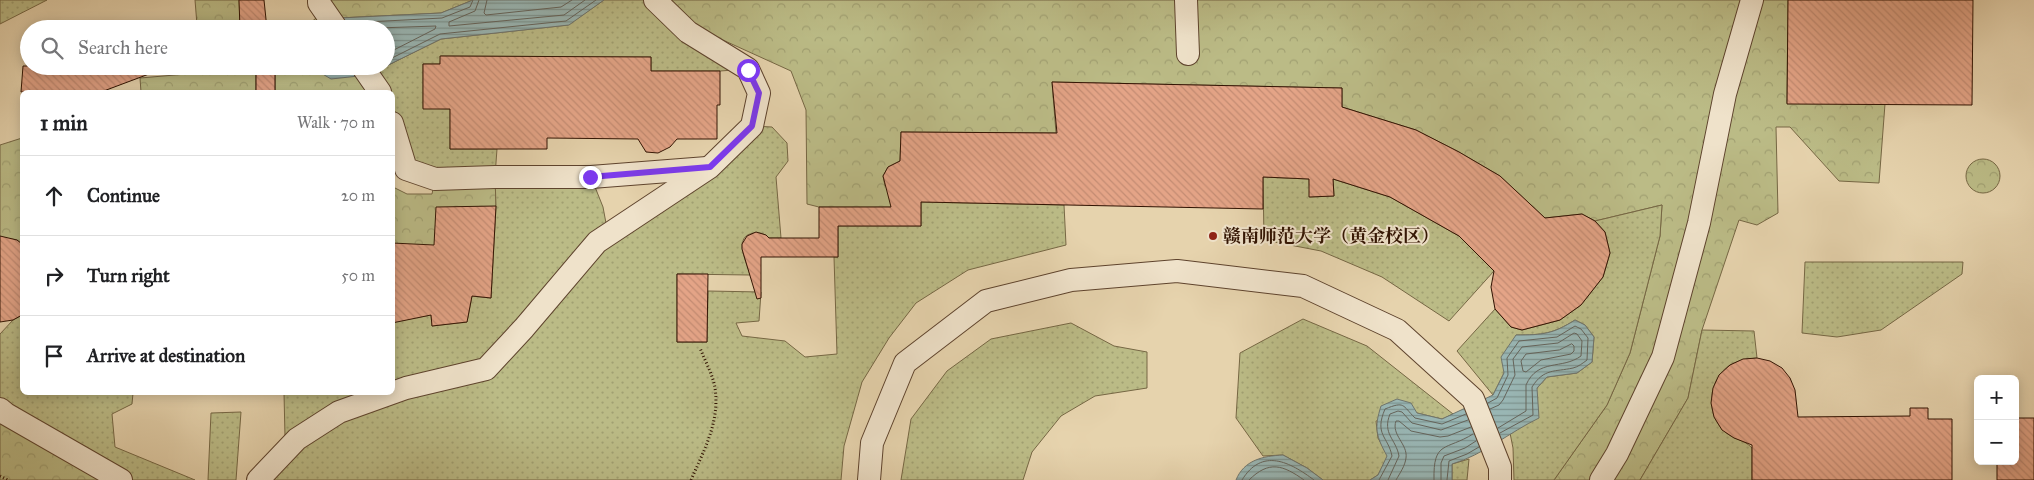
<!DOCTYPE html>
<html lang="en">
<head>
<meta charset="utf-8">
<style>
  :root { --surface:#fff; --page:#f2f2f2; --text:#202124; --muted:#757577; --line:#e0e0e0 }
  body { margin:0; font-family:"IM FELL Great Primer","Noto Serif SC",serif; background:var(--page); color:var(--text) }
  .controls { position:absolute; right:15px; bottom:15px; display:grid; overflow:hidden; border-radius:8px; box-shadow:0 2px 12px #0003 }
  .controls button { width:45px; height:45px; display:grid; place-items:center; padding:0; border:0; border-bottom:1px solid var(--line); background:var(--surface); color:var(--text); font:25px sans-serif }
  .stop { position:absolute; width:15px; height:15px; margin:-11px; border:4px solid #7c3aed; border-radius:50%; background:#fff }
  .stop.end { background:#7c3aed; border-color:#fff; box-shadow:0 1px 5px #0008 }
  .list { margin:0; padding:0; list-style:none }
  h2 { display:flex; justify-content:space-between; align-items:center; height:65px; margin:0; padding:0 20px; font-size:21px }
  h2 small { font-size:16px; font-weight:400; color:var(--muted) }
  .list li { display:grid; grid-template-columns:32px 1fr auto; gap:15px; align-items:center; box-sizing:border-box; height:80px; padding:0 20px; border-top:1px solid var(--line) }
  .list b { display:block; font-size:19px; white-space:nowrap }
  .list em { font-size:16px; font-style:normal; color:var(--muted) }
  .icon { flex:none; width:28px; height:28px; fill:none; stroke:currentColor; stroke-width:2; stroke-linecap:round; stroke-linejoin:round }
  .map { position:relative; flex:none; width:2034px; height:480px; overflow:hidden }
  .search { position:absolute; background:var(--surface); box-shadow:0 2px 12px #0003; left:20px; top:20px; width:375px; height:55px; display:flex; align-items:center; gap:12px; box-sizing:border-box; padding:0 18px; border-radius:28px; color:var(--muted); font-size:19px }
  .panel { position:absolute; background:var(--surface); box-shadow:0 2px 12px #0003; left:20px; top:90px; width:375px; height:305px; border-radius:8px }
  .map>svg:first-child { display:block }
</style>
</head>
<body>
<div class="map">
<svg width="2034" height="480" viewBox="0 0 2034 480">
  <defs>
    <pattern id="forest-crowns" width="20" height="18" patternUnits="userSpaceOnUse" patternTransform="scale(1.25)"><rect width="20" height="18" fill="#bbbb86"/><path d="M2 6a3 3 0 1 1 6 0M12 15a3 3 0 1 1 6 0" fill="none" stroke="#a1a072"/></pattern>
    <pattern id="garden-dots" width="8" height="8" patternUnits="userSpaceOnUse" patternTransform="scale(1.25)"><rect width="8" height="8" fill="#bbbb86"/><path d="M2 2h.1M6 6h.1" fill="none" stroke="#a1a072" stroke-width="1.8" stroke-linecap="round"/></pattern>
    <pattern id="water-rules" width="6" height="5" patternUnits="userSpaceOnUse" patternTransform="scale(1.25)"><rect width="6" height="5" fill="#99b6b4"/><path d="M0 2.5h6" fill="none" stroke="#7d9390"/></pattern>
    <pattern id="building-back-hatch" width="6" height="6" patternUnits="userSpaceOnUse" patternTransform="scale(1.25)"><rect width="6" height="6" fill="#e4a487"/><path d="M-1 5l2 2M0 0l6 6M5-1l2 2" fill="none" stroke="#c48c73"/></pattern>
  </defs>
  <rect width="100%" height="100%" fill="#e6d3ad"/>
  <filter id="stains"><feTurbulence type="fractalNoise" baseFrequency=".004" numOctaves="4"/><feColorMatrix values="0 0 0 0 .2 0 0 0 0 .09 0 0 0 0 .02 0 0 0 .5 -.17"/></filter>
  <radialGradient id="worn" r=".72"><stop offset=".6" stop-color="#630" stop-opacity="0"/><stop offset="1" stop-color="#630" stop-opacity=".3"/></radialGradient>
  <g fill="url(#forest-crowns)" stroke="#766744">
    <polygon points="195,0 239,0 240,23 197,25"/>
    <polygon points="319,0 473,0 441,13 339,18 319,29 308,29 308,25 324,11"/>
    <polygon points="671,0 1788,0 1787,103 1885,104 1879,183 1839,181 1790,127 1776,127 1778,213 1757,225 1739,220 1702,330 1688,398 1640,480 1554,480 1607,405 1630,353 1660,236 1662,205 1595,221 1582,214 1545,218 1500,176 1459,152 1416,130 1342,107 1342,88 1052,82 1056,133 901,132 900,161 888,167 883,176 885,186 900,193 898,207 819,207 807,204 806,110 791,71 692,26"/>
    <polygon points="282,66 315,66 316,70 368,75 380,92 275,92 275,68"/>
    <polygon points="256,68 256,92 141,92 140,78"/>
    <polygon points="22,138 22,244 17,240 0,237 0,145"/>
    <circle cx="1983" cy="176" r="17"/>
    <polygon points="495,177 496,206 433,270 393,243 393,187 407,194 432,194 435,179"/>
    <polygon points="0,421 121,480 0,480"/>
  </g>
  <g fill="url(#garden-dots)" stroke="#766744">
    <polygon points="0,0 47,0 0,24"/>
    <path d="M 604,0 L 657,0 L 748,69 L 720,71 L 651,71 L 651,57 L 441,56 L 440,64 L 423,64 L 423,108 L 450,109 L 450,149 L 497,149 L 495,176 L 591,177 L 603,207 L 608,234 L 752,126 L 772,127 L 787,143 L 788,161 L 776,177 L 781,238 L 769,238 C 765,234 760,232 754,233 C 732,236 747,262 750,275 L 677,274 L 677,342 L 707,342 L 708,291 L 761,292 L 759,321 L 736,323 L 742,336 L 785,341 L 805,357 L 837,354 L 834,257 L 838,257 L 838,226 L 921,226 L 921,202 L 1064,205 L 1066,245 L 968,270 L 916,303 L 889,338 L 862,382 L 844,446 L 841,480 L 248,480 L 285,437 L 284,393 L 392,392 L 393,322 L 431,315 L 432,326 L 467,322 L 472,296 L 491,298 L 496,206 L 495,177 L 406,169 L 393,123 L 392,92 L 380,92 L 368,75 L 441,39 L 568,25 Z"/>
    <polygon points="1263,177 1309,179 1310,197 1334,196 1333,179 1390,197 1459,236 1494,271 1449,321 1382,277 1321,251 1264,240"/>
    <path d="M 1662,205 L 1660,236 L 1630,353 L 1607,405 L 1554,480 L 1514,480 L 1513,448 L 1510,433 L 1517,429 L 1537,388 L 1547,377 L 1577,373 L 1592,362 L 1594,337 L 1585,325 L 1575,320 C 1553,334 1542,335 1516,335 L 1504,373 L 1493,395 L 1457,351 L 1495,309 L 1511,327 L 1522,330 L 1560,320 L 1581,305 L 1603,277 L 1610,253 L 1605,232 L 1595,221 Z"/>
    <polygon points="1805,262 1963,262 1962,274 1881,330 1837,337 1802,333"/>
    <polygon points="22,315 22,392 133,393 132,404 112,414 115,447 195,480 121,480 0,409 0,334 13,320"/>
    <polygon points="1303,319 1367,346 1453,414 1442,419 1417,413 1376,421 1378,438 1388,456 1378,475 1370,480 1323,480 1307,468 1283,455 1263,456 1236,418 1240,353"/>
    <polygon points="1071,323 1114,346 1147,352 1147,388 1095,396 1061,416 1032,452 1023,480 901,480 911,419 947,371 991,339"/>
    <path d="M 1702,330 L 1754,331 L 1757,358 C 1747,359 1739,360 1730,365 C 1709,378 1705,412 1723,430 C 1731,439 1744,439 1752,448 L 1752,480 L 1640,480 L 1688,398 Z"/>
    <polygon points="241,412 236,480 208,480 211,413"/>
    <polygon points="1469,459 1467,480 1452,480 1452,464"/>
  </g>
  <g fill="url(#water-rules)" stroke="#6f756d">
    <polygon points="473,0 604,0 569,25 441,39 368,75 331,79 316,70 315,66 386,66 386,29 319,29 339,18 441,13"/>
    <path d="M 1575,320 L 1585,325 L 1594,337 L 1592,362 L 1577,373 L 1547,377 L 1537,388 L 1539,418 C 1510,432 1483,455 1452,464 L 1452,480 L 1370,480 L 1378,475 L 1387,456 C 1376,436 1374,428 1381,406 L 1397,399 L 1411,403 L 1417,413 L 1442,419 L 1493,395 L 1504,373 L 1501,357 L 1516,335 C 1543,335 1553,334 1575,320 Z"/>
    <path d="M 1283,455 L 1307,468 L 1323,480 L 1236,480 C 1244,460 1263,456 1283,455 Z"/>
  </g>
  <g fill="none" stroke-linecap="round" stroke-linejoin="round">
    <g stroke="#65645b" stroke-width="1">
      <polyline points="479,0 475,11 449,22 449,26 564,15 585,0"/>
      <polyline points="487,0 484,13 486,15 561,7 572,0"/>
      <polyline points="348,23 442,18 470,7 473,0"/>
      <polyline points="349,29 436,26 435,29 386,54"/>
      <polyline points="386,61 440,34 566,21 596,0"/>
      <polygon points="1572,344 1574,346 1574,351 1571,354 1541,360 1526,372 1523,371 1521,361 1526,354 1559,350"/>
      <path d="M 1488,403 L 1497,398 L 1508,375 L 1507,358 L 1519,341 L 1557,337 L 1575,326 L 1581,329 L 1588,338 L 1587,360 C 1583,363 1578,367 1573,368 C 1555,372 1544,368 1532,387 L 1533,415 L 1500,433"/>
      <path d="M 1490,409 L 1499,405 L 1503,400 L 1515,375 L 1513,359 L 1522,347 L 1558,343 L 1574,333 L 1577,334 L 1582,341 L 1581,356 C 1562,370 1538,358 1526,385 L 1526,411 L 1498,428"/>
      <path d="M 1242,480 C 1262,447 1290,462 1314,480"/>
      <path d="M 1249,480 C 1269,460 1283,465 1304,480"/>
      <path d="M 1379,480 L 1392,456 C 1388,436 1374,435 1385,409 C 1405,401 1402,405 1415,418 L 1442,424 L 1466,414"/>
      <path d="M 1388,480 L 1399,456 C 1396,439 1382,434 1390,414 L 1398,411 L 1402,412 L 1412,423 L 1441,430 L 1468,420"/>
      <path d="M 1396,480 C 1400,473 1405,466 1406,458 C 1408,444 1391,435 1396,421 L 1399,421 L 1411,431 L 1440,437 L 1448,436 L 1471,427"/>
      <path d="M 1434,480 C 1433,440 1446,451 1473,434"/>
      <polyline points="1441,480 1441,463 1444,456 1465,448 1476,441"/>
      <polyline points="1447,480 1449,461 1467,454 1479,447"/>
    </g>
  </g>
  <g fill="url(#building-back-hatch)" stroke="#311302">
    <polygon points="239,0 264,0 267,29 240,29"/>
    <polygon points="1788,0 1973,0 1972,105 1787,104"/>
    <polygon points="440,56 651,57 651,71 720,71 720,105 717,105 717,139 677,139 670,147 658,153 646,152 638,139 547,138 547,149 450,149 450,109 423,109 423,64 440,64"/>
    <polygon points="23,66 165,66 165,68 101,92 21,92"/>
    <rect x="256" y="66" width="19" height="26"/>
    <polygon points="1052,82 1342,88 1342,107 1416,130 1459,152 1500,176 1545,218 1582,214 1595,221 1605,232 1610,253 1603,277 1581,305 1560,320 1522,330 1511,327 1495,309 1491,287 1494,271 1459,236 1390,197 1333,179 1334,196 1309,197 1309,179 1263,177 1263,209 921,202 921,226 838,226 838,257 761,257 761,298 757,299 742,249 742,244 747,236 756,232 766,235 769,238 819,238 819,207 891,207 883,176 888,167 900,161 901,132 1057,133"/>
    <polygon points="496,206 491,298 472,296 467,322 432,326 431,315 392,323 392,243 434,245 436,207"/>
    <polygon points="0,236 17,240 22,244 22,315 13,320 0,322"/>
    <polygon points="677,274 708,274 707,342 677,342"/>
    <polygon points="1757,358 1770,361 1782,368 1790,378 1795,390 1798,417 1910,416 1910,408 1928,408 1928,419 1952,419 1952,480 1752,480 1752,445 1734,438 1722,430 1714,417 1711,403 1713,388 1719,375 1730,365 1743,359"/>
    <polygon points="2015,418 2034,418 2034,480 1997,480 1997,461 2015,461"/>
  </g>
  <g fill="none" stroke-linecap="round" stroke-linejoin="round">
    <g stroke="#5e432d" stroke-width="24">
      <g id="minor">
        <polyline points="319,0 319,3 337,29"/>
        <polyline points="1186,0 1188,54"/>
        <polyline points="362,66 380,92"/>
        <polyline points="392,123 406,169 435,179 495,177 591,177 707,168"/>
        <polyline points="0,409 6,414 121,480"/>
        <polyline points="258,480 297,439 339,412 406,388 486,369 524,328 597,242 710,167 752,126 759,93 748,69 688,32 655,0"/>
        <polyline points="869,480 872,443 905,363 986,301 1071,280 1177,271 1303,286 1397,330 1473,399 1500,467 1500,480"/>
        <polyline points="1601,480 1617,454 1663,357 1699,223 1725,94 1752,0"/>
      </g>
    </g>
    <g stroke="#311302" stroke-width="3" stroke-dasharray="1 2.5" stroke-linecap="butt">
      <polyline points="0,476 8,480"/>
      <path d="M 691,480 C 704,450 720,422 715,388 C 713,375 705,361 700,348"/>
    </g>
    <use href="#minor" stroke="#efe2ca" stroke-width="22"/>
  </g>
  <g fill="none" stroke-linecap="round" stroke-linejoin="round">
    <polyline stroke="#7c3aed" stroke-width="6" points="590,177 710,167 752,126 759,93 748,70"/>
  </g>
  <circle fill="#8f2418" stroke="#efe2ca" stroke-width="2" cx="1213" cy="236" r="5"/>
  <g text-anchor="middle" stroke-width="4" stroke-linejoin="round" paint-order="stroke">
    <g font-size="18" font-weight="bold" fill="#311302" stroke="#efe2ca" text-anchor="start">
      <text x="1223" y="242">赣南师范大学（黄金校区）</text>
    </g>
  </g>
  <rect width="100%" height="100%" filter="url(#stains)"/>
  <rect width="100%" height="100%" fill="url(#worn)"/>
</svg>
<div class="controls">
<button>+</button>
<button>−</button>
</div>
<div class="stop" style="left:748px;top:70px"></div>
<div class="stop end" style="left:590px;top:177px"></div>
<div class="search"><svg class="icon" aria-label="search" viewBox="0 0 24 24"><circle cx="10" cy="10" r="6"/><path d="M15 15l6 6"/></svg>Search here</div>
<section class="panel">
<h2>1 min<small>Walk · 70 m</small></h2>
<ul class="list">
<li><svg class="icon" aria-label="ahead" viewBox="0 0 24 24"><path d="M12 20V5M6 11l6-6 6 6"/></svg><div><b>Continue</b></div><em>20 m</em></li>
<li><svg class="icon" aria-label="right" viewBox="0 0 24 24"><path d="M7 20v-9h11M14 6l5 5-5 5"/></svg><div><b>Turn right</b></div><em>50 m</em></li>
<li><svg class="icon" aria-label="arrive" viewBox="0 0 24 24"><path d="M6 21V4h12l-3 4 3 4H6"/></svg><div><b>Arrive at destination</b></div></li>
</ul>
</section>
</div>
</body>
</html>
